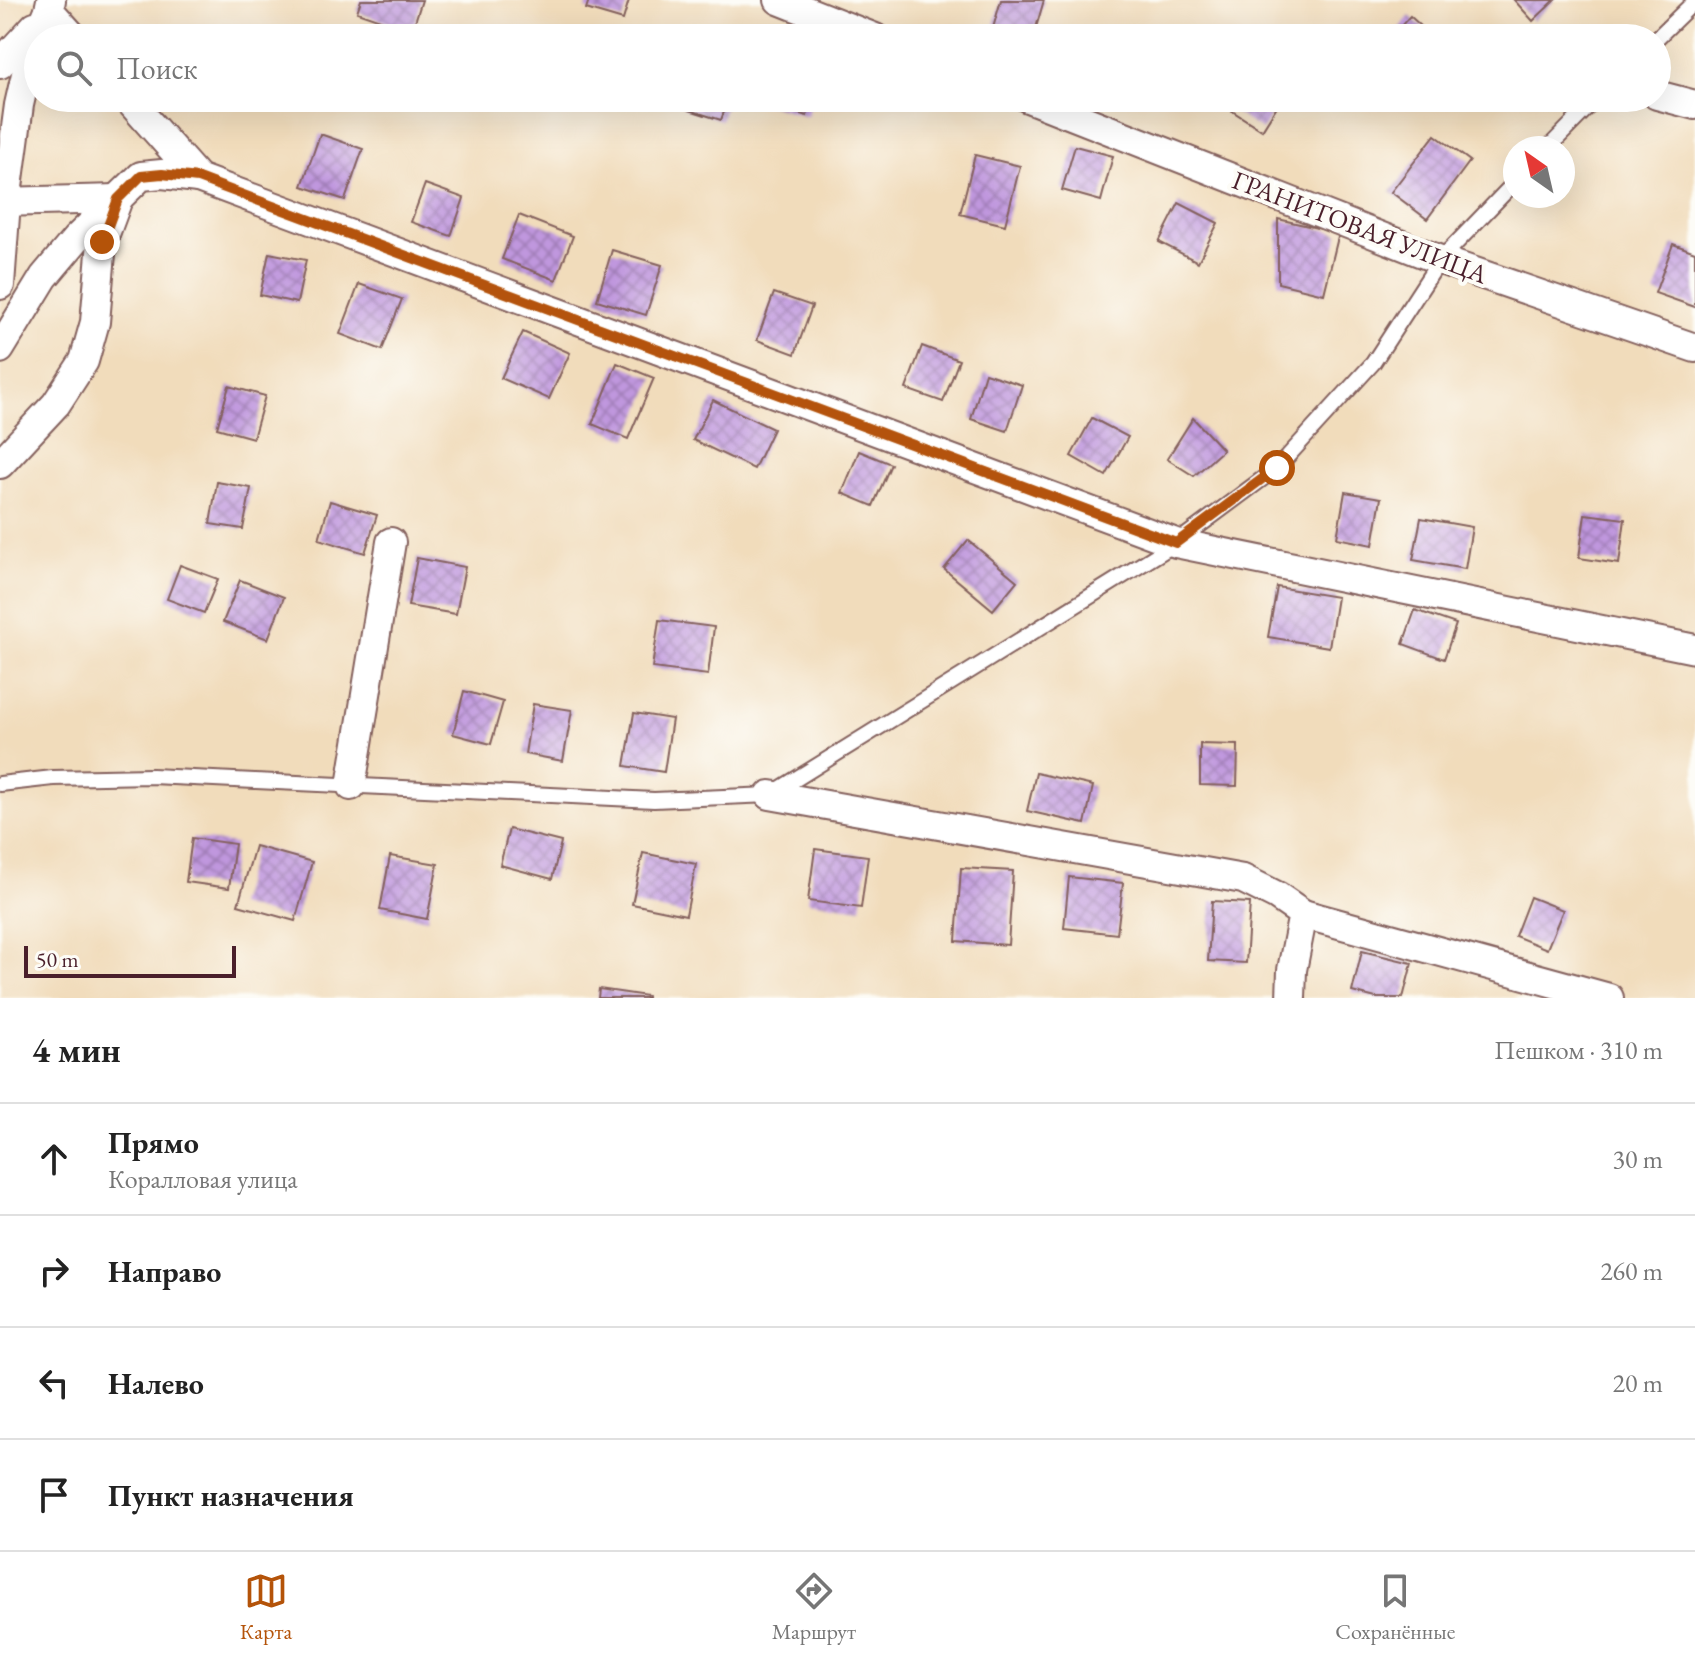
<!DOCTYPE html>
<html lang="ru">
<head>
<meta charset="utf-8">
<style>
  :root { --surface:#fff; --page:#f2f2f2; --text:#222; --muted:#767676; --line:#e0e0e0; --accent:#b45309 }
  body { margin:0; font-family:"EB Garamond",serif; background:var(--page); color:var(--text) }
  .compass { position:absolute; left:1503px; top:136px; width:72px; height:72px; border-radius:50%; background:var(--surface); box-shadow:0 8px 32px #0002; rotate:326deg }
  .scale { position:absolute; left:24px; bottom:20px; width:212px; box-sizing:border-box; padding-left:8px; border:4px solid #4a1f2b; border-top:0; font-size:22px; line-height:28px; white-space:nowrap; color:#4a1f2b; -webkit-text-stroke:6px #fdfcf7; paint-order:stroke }
  .stop { position:absolute; width:24px; height:24px; margin:-18px; border:6px solid #b45309; border-radius:50%; background:#fff }
  .stop.end { background:#b45309; border-color:#fff; box-shadow:0 2px 8px #0008 }
  .list { margin:0; padding:0; list-style:none }
  h2 { display:flex; justify-content:space-between; align-items:center; height:104px; margin:0; padding:0 32px; font-size:34px }
  h2 small { font-size:26px; font-weight:400; color:var(--muted) }
  .list li { display:grid; grid-template-columns:52px 1fr auto; gap:24px; align-items:center; box-sizing:border-box; height:112px; padding:0 32px; border-top:2px solid var(--line) }
  .list b { display:block; font-size:30px; white-space:nowrap }
  .list p { margin:0; font-size:26px; white-space:nowrap; color:var(--muted) }
  .list em { font-size:26px; font-style:normal; color:var(--muted) }
  .icon { flex:none; width:44px; height:44px; fill:none; stroke:currentColor; stroke-width:2; stroke-linecap:round; stroke-linejoin:round }
  .map { position:relative; flex:none; width:1695px; height:998px; overflow:hidden }
  .search { position:absolute; background:var(--surface); box-shadow:0 8px 32px #0002; left:24px; right:24px; top:24px; height:88px; display:flex; align-items:center; gap:20px; box-sizing:border-box; padding:0 28px; border-radius:44px; color:var(--muted); font-size:30px }
  .sheet { height:552px; background:var(--surface) }
  nav { display:flex; justify-content:space-around; align-items:center; box-sizing:border-box; height:112px; border-top:2px solid var(--line); background:var(--surface); font-size:22px; color:var(--muted) }
  nav a { display:grid; justify-items:center; gap:4px }
  nav .on { color:var(--accent) }
  .map>svg:first-child { display:block }
</style>
</head>
<body>
<div class="map">
<svg width="1695" height="998" viewBox="0 0 1695 998">
  <defs>
    <pattern id="building-cross-hatch" width="8" height="8" patternUnits="userSpaceOnUse" patternTransform="scale(2)"><rect width="8" height="8" fill="#c097de"/><path d="M0 0l8 8M0 8l8-8" fill="none" stroke="#9e7bb4"/></pattern>
  </defs>
  <rect width="100%" height="100%" fill="#fdfcf7"/>
  <filter id="ink" filterUnits="userSpaceOnUse"><feTurbulence type="fractalNoise" baseFrequency=".0125" numOctaves="2"/><feDisplacementMap in="SourceGraphic" scale="16" xChannelSelector="R" yChannelSelector="G"/><feConvolveMatrix kernelMatrix="1 2 1 2 8 2 1 2 1" color-interpolation-filters="sRGB"/></filter>
  <filter id="wash" filterUnits="userSpaceOnUse"><feTurbulence type="fractalNoise" baseFrequency=".006" numOctaves="4" result="noise"/><feDisplacementMap in="SourceGraphic" scale="32" xChannelSelector="R" yChannelSelector="G"/><feGaussianBlur stdDeviation="1.8" result="paint"/><feColorMatrix in="noise" values="0 0 0 0 0 0 0 0 0 0 0 0 0 0 0 0 0 1.4 0 .05"/><feComposite in="paint" operator="in"/></filter>
  <g filter="url(#wash)">
    <rect width="100%" height="100%" fill="#f1dcbb"/>
    <g id="blocks">
      <g fill="url(#building-cross-hatch)">
        <polygon points="361,0 422,0 412,31 357,12"/>
        <polygon points="589,0 629,0 623,20 586,9"/>
        <polygon points="1001,0 1044,0 1033,38 1003,38 991,35"/>
        <polygon points="1514,0 1555,0 1533,21"/>
        <polygon points="1410,16 1434,38 1390,38"/>
        <polygon points="686,98 729,98 721,120 683,108"/>
        <polygon points="768,98 813,98 807,116 766,104"/>
        <polygon points="1216,98 1282,98 1262,130 1215,100"/>
        <polygon points="320,134 363,149 345,200 302,186"/>
        <polygon points="1435,135 1470,161 1427,219 1391,192"/>
        <polygon points="1075,146 1113,156 1101,201 1062,190"/>
        <polygon points="975,155 1020,166 1005,225 960,214"/>
        <polygon points="425,184 464,198 451,236 411,222"/>
        <polygon points="1179,203 1218,223 1198,262 1159,242"/>
        <polygon points="519,215 573,236 556,280 502,259"/>
        <polygon points="1278,219 1339,233 1324,294 1278,283"/>
        <polygon points="1673,244 1695,252 1695,307 1655,293"/>
        <polygon points="612,250 662,265 646,315 597,300"/>
        <polygon points="269,253 306,260 297,303 260,295"/>
        <polygon points="359,284 402,299 382,350 340,334"/>
        <polygon points="774,293 812,306 795,354 757,340"/>
        <polygon points="523,332 570,353 549,399 501,378"/>
        <polygon points="922,346 959,360 943,402 906,389"/>
        <polygon points="617,363 654,378 628,439 592,424"/>
        <polygon points="985,373 1022,385 1007,431 971,419"/>
        <polygon points="229,386 265,396 253,438 217,428"/>
        <polygon points="713,400 773,429 754,469 693,440"/>
        <polygon points="1092,418 1128,437 1106,476 1071,456"/>
        <polygon points="1193,418 1223,450 1194,476 1167,459"/>
        <polygon points="859,451 891,464 873,506 842,493"/>
        <polygon points="217,482 251,488 243,529 210,524"/>
        <polygon points="1345,492 1381,498 1373,545 1337,538"/>
        <polygon points="330,501 377,515 365,553 319,539"/>
        <polygon points="1585,514 1625,519 1619,564 1579,558"/>
        <polygon points="1421,518 1472,527 1465,569 1413,560"/>
        <polygon points="968,540 1017,581 993,610 944,569"/>
        <polygon points="417,558 465,567 456,614 408,606"/>
        <polygon points="180,565 218,579 204,613 167,599"/>
        <polygon points="240,580 284,597 268,639 223,622"/>
        <polygon points="1277,587 1337,597 1329,647 1268,637"/>
        <polygon points="1415,610 1456,624 1444,659 1403,644"/>
        <polygon points="659,620 714,627 708,675 652,668"/>
        <polygon points="464,691 503,702 491,744 453,734"/>
        <polygon points="533,704 572,710 563,761 525,754"/>
        <polygon points="634,713 672,719 664,772 625,766"/>
        <polygon points="1200,744 1238,745 1237,786 1200,785"/>
        <polygon points="1036,773 1093,786 1085,824 1027,811"/>
        <polygon points="509,829 561,842 552,879 500,865"/>
        <polygon points="192,838 235,844 229,888 186,882"/>
        <polygon points="255,846 312,862 295,921 238,905"/>
        <polygon points="815,849 868,856 861,908 808,901"/>
        <polygon points="643,853 696,864 686,915 632,904"/>
        <polygon points="390,856 438,864 427,919 380,910"/>
        <polygon points="961,868 1013,871 1008,945 956,941"/>
        <polygon points="1069,877 1123,883 1117,934 1064,928"/>
        <polygon points="1530,897 1563,910 1547,949 1515,936"/>
        <polygon points="1212,901 1250,903 1246,963 1208,961"/>
        <polygon points="1362,951 1412,963 1403,998 1376,998 1352,992"/>
        <polygon points="599,989 647,996 647,998 598,998"/>
      </g>
    </g>
  </g>
  <g filter="url(#ink)">
    <use href="#blocks" fill-opacity="0" stroke="#84615d" stroke-width="2"/>
    <g fill="none" stroke-linecap="round" stroke-linejoin="round">
      <g stroke="#84615d" stroke-width="18">
        <g id="service">
          <polyline points="1657,38 1695,1"/>
          <polyline points="1548,148 1597,98"/>
          <polyline points="0,784 53,778 152,776 654,800 770,795 1176,543 1277,468 1373,363 1440,260 1515,182"/>
        </g>
      </g>
      <g stroke="#84615d" stroke-width="32">
        <g id="minor">
          <polyline points="51,0 49,10 74,38"/>
          <polyline points="779,0 875,38"/>
          <polyline points="0,64 35,26"/>
          <polyline points="1657,95 1695,105"/>
          <polyline points="127,98 198,178 1176,543 1695,649"/>
          <polyline points="1028,98 1440,260 1695,348"/>
          <polyline points="0,202 118,199 102,242 95,322 84,361 56,404 0,464"/>
          <polyline points="0,285 6,202 19,105 31,52 49,10"/>
          <polyline points="0,349 44,277 76,239 141,176 162,174 198,178"/>
          <polyline points="351,786 391,542"/>
          <polyline points="770,795 1243,879 1277,896 1303,914 1292,970 1291,998"/>
          <polyline points="1303,914 1609,998"/>
        </g>
      </g>
      <use href="#service" stroke="#fff" stroke-width="14"/>
      <use href="#minor" stroke="#fff" stroke-width="28"/>
    </g>
  </g>
  <g fill="none" stroke-linecap="round" stroke-linejoin="round" filter="url(#ink)">
    <polyline stroke="#b45309" stroke-width="10" points="102,242 118,199 141,176 162,174 198,178 1176,543 1277,468"/>
  </g>
  <g text-anchor="middle" stroke-width="8" stroke-linejoin="round" paint-order="stroke">
    <g font-size="26" fill="#4a1f2b" stroke="#fdfcf7">
      <text transform="translate(1360 227) rotate(21)" y="9">ГРАНИТОВАЯ УЛИЦА</text>
    </g>
  </g>
</svg>
<svg class="compass" viewBox="-18 -18 36 36"><path d="M0-13l5 13h-10z" fill="#e53935"/><path d="M0 13l5-13h-10z" fill="#767676"/></svg>
<div class="scale">50 m</div>
<div class="stop" style="left:1277px;top:468px"></div>
<div class="stop end" style="left:102px;top:242px"></div>
<div class="search"><svg class="icon" aria-label="search" viewBox="0 0 24 24"><circle cx="10" cy="10" r="6"/><path d="M15 15l6 6"/></svg>Поиск</div>
</div>
<section class="sheet">
<h2>4 мин<small>Пешком · 310 m</small></h2>
<ul class="list">
<li><svg class="icon" aria-label="ahead" viewBox="0 0 24 24"><path d="M12 20V5M6 11l6-6 6 6"/></svg><div><b>Прямо</b><p>Коралловая улица</p></div><em>30 m</em></li>
<li><svg class="icon" aria-label="right" viewBox="0 0 24 24"><path d="M7 20v-9h11M14 6l5 5-5 5"/></svg><div><b>Направо</b></div><em>260 m</em></li>
<li><svg class="icon" aria-label="left" viewBox="0 0 24 24"><path d="M17 20v-9H6M10 6l-5 5 5 5"/></svg><div><b>Налево</b></div><em>20 m</em></li>
<li><svg class="icon" aria-label="arrive" viewBox="0 0 24 24"><path d="M6 21V4h12l-3 4 3 4H6"/></svg><div><b>Пункт назначения</b></div></li>
</ul>
</section>
<nav>
<a class="on"><svg class="icon" aria-label="map" viewBox="0 0 24 24"><path d="M3 6l6-2 6 2 6-2v14l-6 2-6-2-6 2zM9 4v14M15 6v14"/></svg>Карта</a>
<a><svg class="icon" aria-label="directions" viewBox="0 0 24 24"><path d="M12 3l9 9-9 9-9-9zM9 14v-3h6M13 9l2 2-2 2"/></svg>Маршрут</a>
<a><svg class="icon" aria-label="saved" viewBox="0 0 24 24"><path d="M7 4h10v16l-5-4-5 4z"/></svg>Сохранённые</a>
</nav>
</body>
</html>
